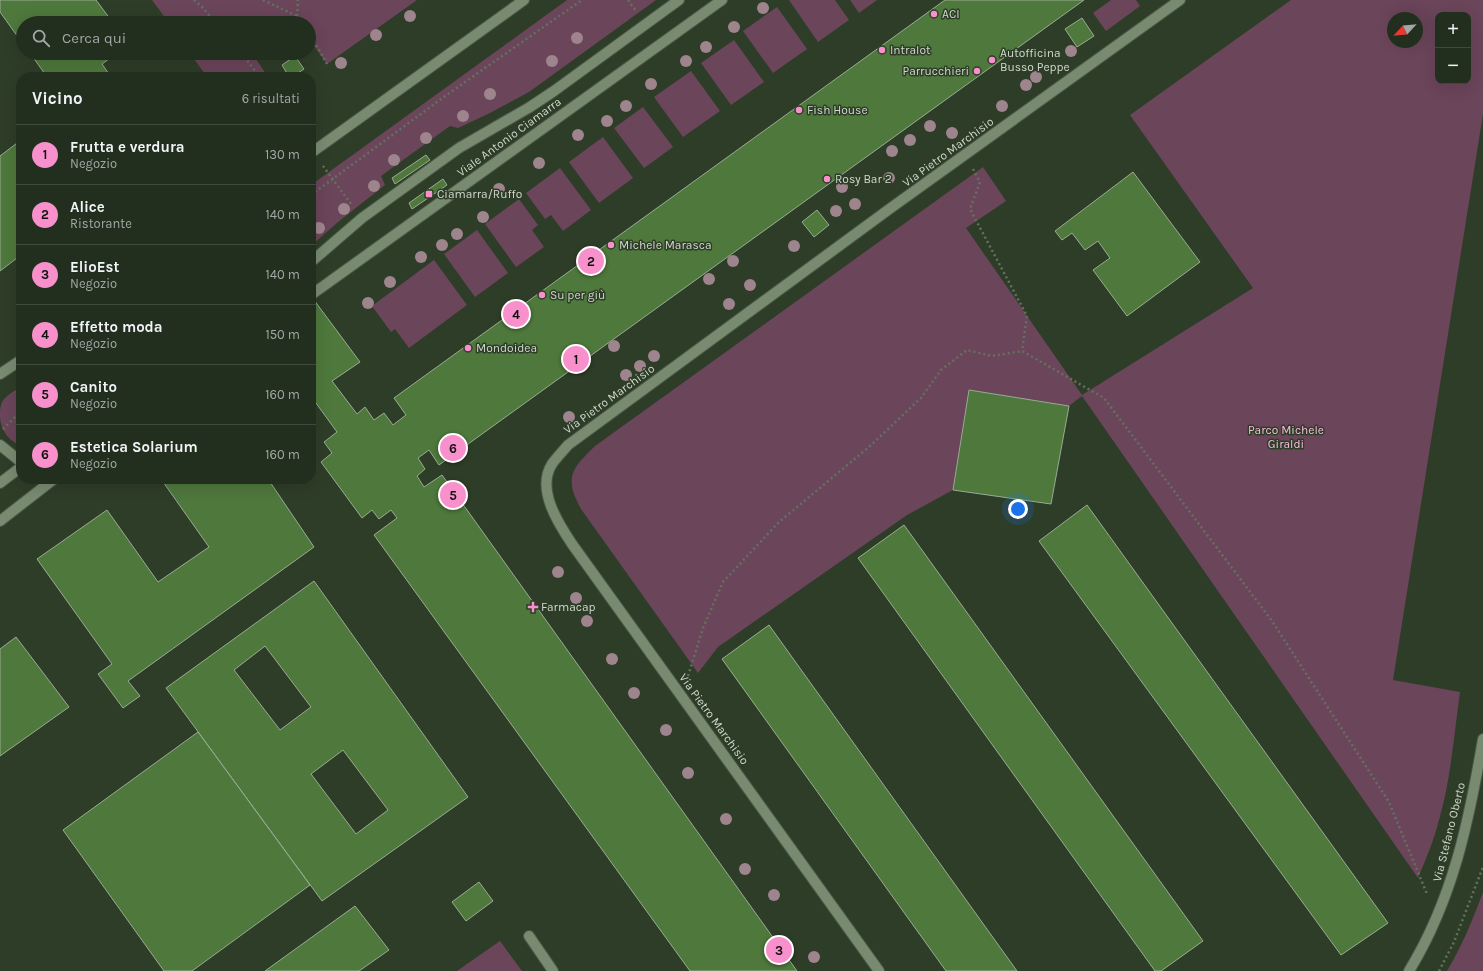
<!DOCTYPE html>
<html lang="it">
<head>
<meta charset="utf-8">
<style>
  :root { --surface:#222e1e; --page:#2e3a2b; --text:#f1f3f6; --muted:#a2a8a4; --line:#3f4a3c; --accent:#f890cb }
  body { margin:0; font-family:Karla,sans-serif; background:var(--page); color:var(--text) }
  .controls { position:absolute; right:12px; top:12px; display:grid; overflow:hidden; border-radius:8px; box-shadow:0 4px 16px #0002 }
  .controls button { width:36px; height:36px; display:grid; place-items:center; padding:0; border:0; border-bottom:1px solid var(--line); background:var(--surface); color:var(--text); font:20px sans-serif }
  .compass { position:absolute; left:1387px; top:12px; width:36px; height:36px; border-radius:50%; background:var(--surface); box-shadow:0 4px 16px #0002; rotate:244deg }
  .you { position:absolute; left:1018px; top:509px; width:14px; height:14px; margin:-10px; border:3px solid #fff; border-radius:50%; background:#1a73e8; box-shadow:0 0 0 6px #1a73e833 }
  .badge { display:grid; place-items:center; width:26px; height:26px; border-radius:50%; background:var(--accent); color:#111; font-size:13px; font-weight:700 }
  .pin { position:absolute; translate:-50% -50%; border:2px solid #fff; box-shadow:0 1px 4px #0006 }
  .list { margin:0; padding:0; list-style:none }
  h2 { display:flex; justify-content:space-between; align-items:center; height:52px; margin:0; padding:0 16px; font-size:17px }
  h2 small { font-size:13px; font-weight:400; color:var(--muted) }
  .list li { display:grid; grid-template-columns:26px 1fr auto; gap:12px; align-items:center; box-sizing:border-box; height:60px; padding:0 16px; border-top:1px solid var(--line) }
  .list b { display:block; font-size:15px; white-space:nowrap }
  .list p { margin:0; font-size:13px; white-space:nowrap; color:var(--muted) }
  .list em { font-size:13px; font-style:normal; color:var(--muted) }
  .icon { flex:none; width:22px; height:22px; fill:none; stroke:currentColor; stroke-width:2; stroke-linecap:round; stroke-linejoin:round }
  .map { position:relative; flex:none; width:1483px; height:971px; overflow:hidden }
  .search { position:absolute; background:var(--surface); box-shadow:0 4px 16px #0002; left:16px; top:16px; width:300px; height:44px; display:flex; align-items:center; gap:10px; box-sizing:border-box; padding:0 14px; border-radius:22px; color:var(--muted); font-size:15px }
  .panel { position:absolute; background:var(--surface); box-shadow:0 4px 16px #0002; left:16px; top:72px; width:300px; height:412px; border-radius:16px }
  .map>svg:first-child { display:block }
</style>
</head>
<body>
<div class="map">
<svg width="1483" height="971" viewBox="0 0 1483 971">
  <rect width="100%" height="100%" fill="#2e3d28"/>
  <g fill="#6b455a" fill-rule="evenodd">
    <polygon points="152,0 417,0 327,64 309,39 309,23 169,23"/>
    <polygon points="567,0 656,0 529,92 488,114 458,128 450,126 381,176 385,185 338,222 311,246 311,185"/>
    <polygon points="789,0 835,0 849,20 818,42"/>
    <polygon points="850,0 877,0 859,13"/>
    <polygon points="1111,0 1136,0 1140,6 1106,31 1093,13"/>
    <path d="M 1291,0 L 1483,0 L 1483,114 L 1393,680 L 1460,692 C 1454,734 1451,779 1439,820 C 1434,840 1426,859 1418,878 L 1082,396 L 1069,406 L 969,390 L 953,490 L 907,515 L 718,647 L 698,673 L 581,509 C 564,478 571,469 595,446 L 983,167 L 1006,201 L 966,228 L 1082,395 L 1253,288 L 1130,115 ZM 1438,15 L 1468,15 L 1468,81 L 1438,81 ZM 1393,18 L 1417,18 L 1417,42 L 1393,42 Z"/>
    <polygon points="777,7 807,49 773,73 743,31"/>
    <polygon points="734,40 764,82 731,105 701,63"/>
    <polygon points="190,53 264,53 256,59 268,77 207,77"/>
    <polygon points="691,71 720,111 683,137 654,97"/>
    <polygon points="643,107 673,147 644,168 614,128"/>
    <polygon points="603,137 633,178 599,203 569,162"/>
    <polygon points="560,168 591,210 563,231 551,215 545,219 526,193"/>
    <polygon points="519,199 538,225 532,230 544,247 516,267 485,224"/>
    <polygon points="477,230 508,273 475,297 444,254"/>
    <polygon points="434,260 467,305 409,348 395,329 391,332 372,306"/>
    <path d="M 21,386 L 21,445 L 19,445 C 7,439 0,429 0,415 C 0,411 0,406 2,402 C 6,395 15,391 21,386 Z"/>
    <path d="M 1483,892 L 1483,971 L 1447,971 C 1462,946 1473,919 1483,892 Z"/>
    <polygon points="500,941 522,971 457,971"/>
  </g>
  <g fill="#4e783c" stroke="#9aac93" fill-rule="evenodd">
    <polygon points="0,0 96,0 113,23 23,23 23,44 0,12"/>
    <polygon points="945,0 1084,0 439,465 429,450 418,458 425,469 417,476 424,487 442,475 797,971 690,971 374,535 397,518 391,510 379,519 372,510 362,518 321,462 332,453 324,442 337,432 313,399 311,400 311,296 360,362 332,381 357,414 365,407 374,420 384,413 393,425 406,415 394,398"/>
    <polygon points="1082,18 1094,36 1077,47 1065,29"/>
    <polygon points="30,53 117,53 102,64 111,77 47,77"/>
    <polygon points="295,56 304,69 292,77 289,77 282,65"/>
    <polygon points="21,140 21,255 0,271 0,156"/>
    <polygon points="426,155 430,160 395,184 392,178"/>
    <polygon points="1133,172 1200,262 1127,316 1093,270 1110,258 1098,241 1085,250 1072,233 1062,240 1055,231"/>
    <polygon points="443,179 447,185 412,209 409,203"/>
    <polygon points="817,210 829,225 814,237 802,222"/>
    <polygon points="969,390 1069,406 1051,504 953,490"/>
    <polygon points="161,479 268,479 314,547 128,681 140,696 123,708 98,674 112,664 37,559 107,510 158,582 209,547"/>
    <polygon points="1087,505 1388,923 1341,955 1039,541"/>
    <polygon points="904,525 1203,941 1161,971 1155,971 858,558"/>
    <path d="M 314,581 L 468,797 L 322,901 L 166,688 ZM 265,646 L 311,707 L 280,730 L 234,670 ZM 343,750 L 388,810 L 356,834 L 311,774 Z"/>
    <polygon points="769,625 1017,971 946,971 722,659"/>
    <polygon points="16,637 69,707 0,756 0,649"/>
    <polygon points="198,732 310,885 192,971 164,971 63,830"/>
    <polygon points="479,882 493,901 466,921 452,902"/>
    <polygon points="355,906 389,950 359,971 265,971"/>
  </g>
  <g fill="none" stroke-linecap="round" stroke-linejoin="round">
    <g stroke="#4b5946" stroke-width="12">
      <g id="minor">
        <polyline points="311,153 524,0"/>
        <polyline points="311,262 362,218 459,148 530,107 554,91 679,0"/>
        <polyline points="311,295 722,0"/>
        <polyline points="0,374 21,360"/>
        <polyline points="0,445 21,462"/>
        <polyline points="0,483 21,467"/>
        <polyline points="0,521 54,479"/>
        <polyline points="529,936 553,971"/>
        <path d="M 879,971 L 572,544 C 558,523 536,489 552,464 C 557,457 563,451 568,445 L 888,210 L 1180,0"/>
        <path d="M 1409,971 C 1453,899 1469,821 1483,739"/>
      </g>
    </g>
    <g stroke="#64715f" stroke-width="2.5" stroke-dasharray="2 3" stroke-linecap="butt">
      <polyline points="194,0 202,7 216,23"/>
      <polyline points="263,0 297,16 304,23"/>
      <polyline points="628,0 636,11"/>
      <polyline points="297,16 298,0"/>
      <polyline points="309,32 327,64"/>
      <polyline points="241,53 260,77"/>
      <polyline points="323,166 351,204"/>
      <polyline points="973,169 980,182 970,209 1027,316 1022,351"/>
      <polyline points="311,195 448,94 582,0"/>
      <polyline points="3,429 21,411"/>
      <polyline points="688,676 703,628 723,582 778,523 869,447 921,398 941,370 967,350 992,356 1022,351 1104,398 1272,621 1389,802 1427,894"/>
      <polyline points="1439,971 1454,942 1483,867"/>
    </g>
    <use href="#minor" stroke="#788b71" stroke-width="10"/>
  </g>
  <g fill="#9e848c">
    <circle cx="763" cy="8" r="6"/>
    <circle cx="410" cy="16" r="6"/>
    <circle cx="734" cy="27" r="6"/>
    <circle cx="376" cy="35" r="6"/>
    <circle cx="577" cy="38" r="6"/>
    <circle cx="706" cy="47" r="6"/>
    <circle cx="1071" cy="51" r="6"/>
    <circle cx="552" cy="61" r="6"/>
    <circle cx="686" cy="61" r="6"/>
    <circle cx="341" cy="63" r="6"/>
    <circle cx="1036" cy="77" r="6"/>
    <circle cx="651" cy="84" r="6"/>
    <circle cx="1026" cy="85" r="6"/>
    <circle cx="490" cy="94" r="6"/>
    <circle cx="626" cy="106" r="6"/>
    <circle cx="1002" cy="106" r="6"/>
    <circle cx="463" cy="116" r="6"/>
    <circle cx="607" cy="121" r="6"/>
    <circle cx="930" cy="126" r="6"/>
    <circle cx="952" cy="133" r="6"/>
    <circle cx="578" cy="135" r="6"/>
    <circle cx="426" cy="138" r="6"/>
    <circle cx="910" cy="140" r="6"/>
    <circle cx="892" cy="151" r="6"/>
    <circle cx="394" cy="160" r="6"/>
    <circle cx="539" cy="163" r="6"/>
    <circle cx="889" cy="178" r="6"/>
    <circle cx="374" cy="186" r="6"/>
    <circle cx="842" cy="187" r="6"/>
    <circle cx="499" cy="189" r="6"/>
    <circle cx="855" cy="204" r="6"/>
    <circle cx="344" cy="209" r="6"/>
    <circle cx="836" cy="211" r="6"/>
    <circle cx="483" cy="217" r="6"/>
    <circle cx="319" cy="228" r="6"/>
    <circle cx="457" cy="234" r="6"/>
    <circle cx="442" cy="245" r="6"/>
    <circle cx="794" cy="246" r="6"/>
    <circle cx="421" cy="257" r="6"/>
    <circle cx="733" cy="261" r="6"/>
    <circle cx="709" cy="279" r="6"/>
    <circle cx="390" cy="282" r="6"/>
    <circle cx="750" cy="285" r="6"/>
    <circle cx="368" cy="303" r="6"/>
    <circle cx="729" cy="304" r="6"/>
    <circle cx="614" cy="346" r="6"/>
    <circle cx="654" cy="356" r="6"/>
    <circle cx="640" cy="366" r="6"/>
    <circle cx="626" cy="375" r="6"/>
    <circle cx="569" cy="417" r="6"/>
    <circle cx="558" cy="572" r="6"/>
    <circle cx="576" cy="598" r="6"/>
    <circle cx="587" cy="621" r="6"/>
    <circle cx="612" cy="659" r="6"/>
    <circle cx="634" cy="693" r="6"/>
    <circle cx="666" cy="730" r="6"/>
    <circle cx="688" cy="773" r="6"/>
    <circle cx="726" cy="819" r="6"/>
    <circle cx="745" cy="869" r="6"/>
    <circle cx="774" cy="895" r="6"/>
    <circle cx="814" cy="957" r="6"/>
  </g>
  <g fill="#f890cb" stroke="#2e3d28" stroke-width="1.5">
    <circle cx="934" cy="14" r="4"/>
    <circle cx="882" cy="50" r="4"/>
    <circle cx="992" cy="60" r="4"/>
    <circle cx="977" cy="71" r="4"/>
    <circle cx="799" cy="110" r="4"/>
    <circle cx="827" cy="179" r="4"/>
    <rect x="425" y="190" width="8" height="8" rx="2"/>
    <circle cx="611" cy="245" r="4"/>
    <circle cx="542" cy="295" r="4"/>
    <circle cx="468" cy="348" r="4"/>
    <path d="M531 601h4v4h4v4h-4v4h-4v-4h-4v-4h4z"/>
  </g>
  <g text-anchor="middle" stroke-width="3" stroke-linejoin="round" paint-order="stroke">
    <g font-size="12" fill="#d0d9cc" stroke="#2e3d28" text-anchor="start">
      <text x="942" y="18">ACI</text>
      <text x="890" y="54">Intralot</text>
      <text x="1000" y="57">Autofficina<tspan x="1000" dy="14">Busso Peppe</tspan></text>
      <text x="969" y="75" text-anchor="end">Parrucchieri</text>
      <text x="807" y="114">Fish House</text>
      <text x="835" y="183">Rosy Bar 2</text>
      <text x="437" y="198">Ciamarra/Ruffo</text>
      <text x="619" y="249">Michele Marasca</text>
      <text x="550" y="299">Su per giù</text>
      <text x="476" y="352">Mondoidea</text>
      <text x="541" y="611">Farmacap</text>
    </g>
    <g font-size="12" fill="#d0d9cc" stroke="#2e3d28">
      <text transform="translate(509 137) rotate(-36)" y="4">Viale Antonio Ciamarra</text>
      <text transform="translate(948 152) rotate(-36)" y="4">Via Pietro Marchisio</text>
      <text transform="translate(609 399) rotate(-36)" y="4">Via Pietro Marchisio</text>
      <text transform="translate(714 719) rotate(54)" y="4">Via Pietro Marchisio</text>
      <text transform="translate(1449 832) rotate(-76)" y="4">Via Stefano Oberto</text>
    </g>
    <g font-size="12" fill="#f9bfde" stroke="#2e3d28">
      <text x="1286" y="434">Parco Michele<tspan x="1286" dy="14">Giraldi</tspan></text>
    </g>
  </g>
</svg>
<div class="controls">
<button>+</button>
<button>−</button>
</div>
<svg class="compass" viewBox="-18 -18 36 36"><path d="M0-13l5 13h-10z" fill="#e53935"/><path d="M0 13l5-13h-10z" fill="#a2a8a4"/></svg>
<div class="you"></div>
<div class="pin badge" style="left:576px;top:359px">1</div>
<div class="pin badge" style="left:591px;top:261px">2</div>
<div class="pin badge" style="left:779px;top:950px">3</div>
<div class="pin badge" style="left:516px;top:314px">4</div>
<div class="pin badge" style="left:453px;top:495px">5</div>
<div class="pin badge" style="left:453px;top:448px">6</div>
<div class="search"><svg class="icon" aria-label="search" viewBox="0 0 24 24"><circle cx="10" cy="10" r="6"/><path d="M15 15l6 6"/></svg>Cerca qui</div>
<section class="panel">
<h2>Vicino<small>6 risultati</small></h2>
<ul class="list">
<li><span class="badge">1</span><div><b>Frutta e verdura</b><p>Negozio</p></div><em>130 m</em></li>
<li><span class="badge">2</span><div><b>Alice</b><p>Ristorante</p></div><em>140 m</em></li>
<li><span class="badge">3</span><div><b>ElioEst</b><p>Negozio</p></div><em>140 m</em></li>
<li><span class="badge">4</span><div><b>Effetto moda</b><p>Negozio</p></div><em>150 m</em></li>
<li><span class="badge">5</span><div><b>Canito</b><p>Negozio</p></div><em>160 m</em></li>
<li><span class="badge">6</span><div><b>Estetica Solarium</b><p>Negozio</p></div><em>160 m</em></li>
</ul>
</section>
</div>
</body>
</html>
